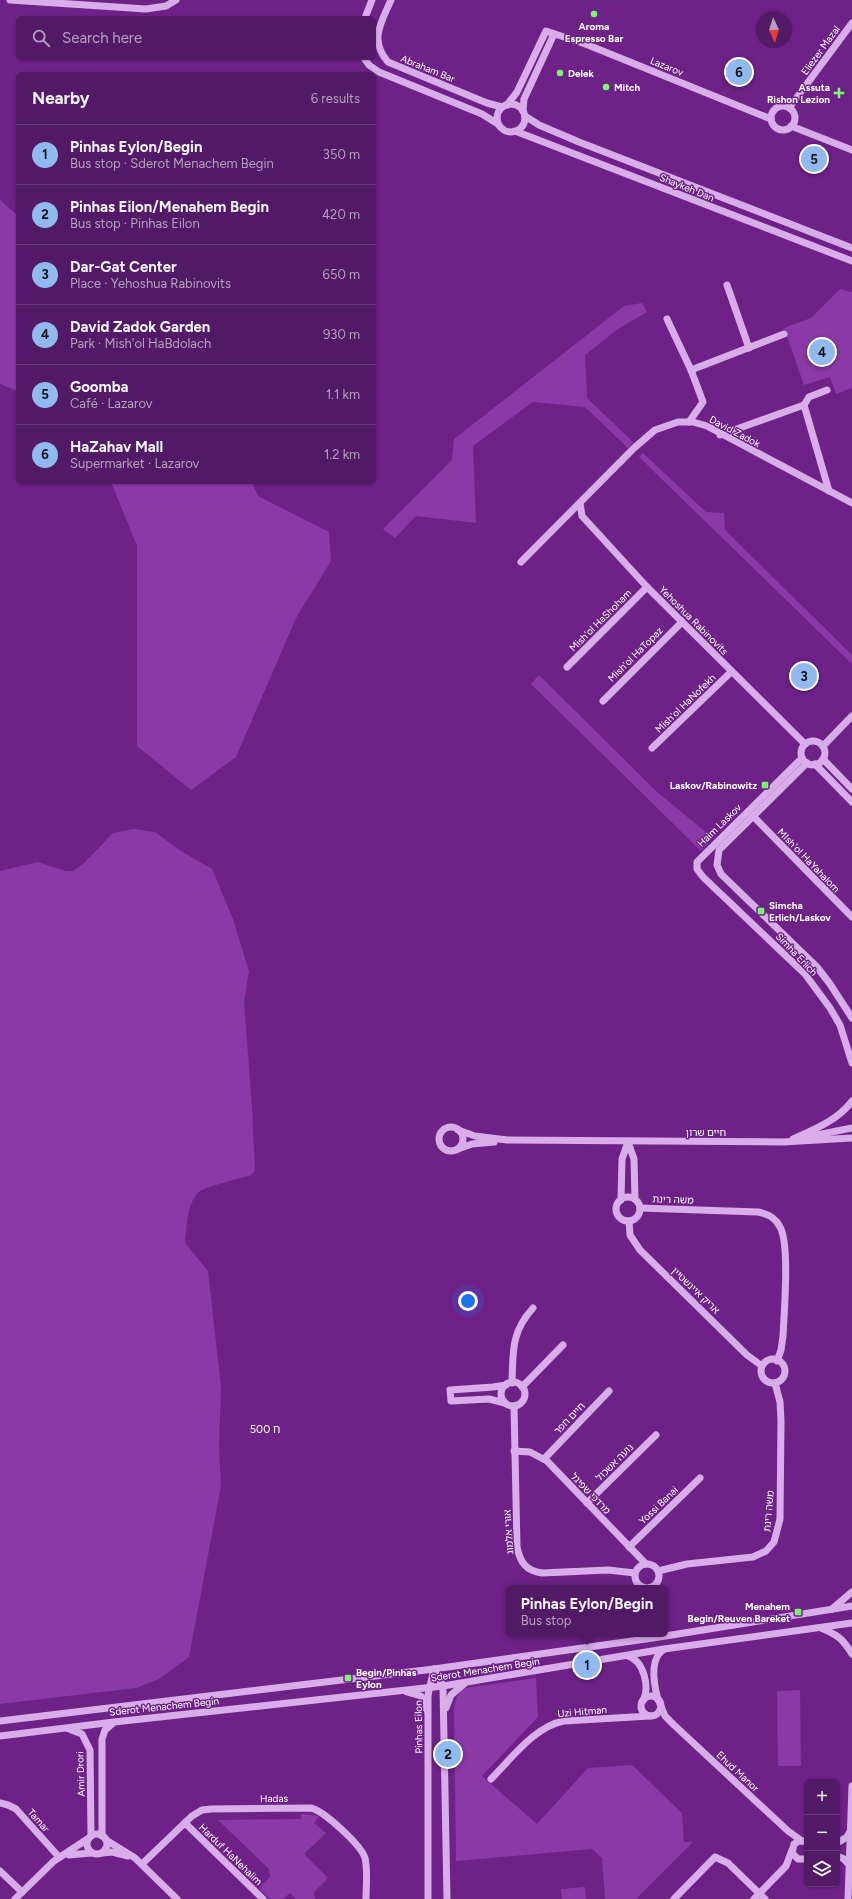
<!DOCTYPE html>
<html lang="en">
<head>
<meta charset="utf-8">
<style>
  :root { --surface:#521a66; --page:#58236c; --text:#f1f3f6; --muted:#b5a1bf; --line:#68387a; --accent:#90b9f0 }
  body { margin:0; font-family:Figtree,"Noto Sans Hebrew",sans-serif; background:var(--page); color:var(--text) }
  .controls { position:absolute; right:12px; bottom:12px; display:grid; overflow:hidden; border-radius:6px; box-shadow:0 1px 3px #0004 }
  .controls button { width:36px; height:36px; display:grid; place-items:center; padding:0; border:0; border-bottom:1px solid var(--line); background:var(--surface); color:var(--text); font:20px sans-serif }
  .compass { position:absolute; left:756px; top:12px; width:36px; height:36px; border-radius:50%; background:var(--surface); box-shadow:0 1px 3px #0004; rotate:176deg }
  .you { position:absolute; left:468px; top:1301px; width:14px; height:14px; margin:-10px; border:3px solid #fff; border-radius:50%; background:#1a73e8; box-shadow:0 0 0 6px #1a73e833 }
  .badge { display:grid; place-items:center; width:26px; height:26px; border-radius:50%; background:var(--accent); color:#111; font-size:13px; font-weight:700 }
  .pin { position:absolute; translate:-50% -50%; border:2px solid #fff; box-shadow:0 1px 4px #0006 }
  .popup { position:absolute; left:506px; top:1585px; width:162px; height:52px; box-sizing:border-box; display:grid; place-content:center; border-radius:6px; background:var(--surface); filter:drop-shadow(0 1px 3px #0005); font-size:13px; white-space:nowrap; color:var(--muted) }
  .popup b { font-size:15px; color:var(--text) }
  .popup::after { content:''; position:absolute; left:50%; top:100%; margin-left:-8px; border:8px solid transparent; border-top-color:var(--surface) }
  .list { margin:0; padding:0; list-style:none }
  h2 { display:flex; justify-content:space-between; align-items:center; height:52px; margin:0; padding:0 16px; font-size:17px }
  h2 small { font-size:13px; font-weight:400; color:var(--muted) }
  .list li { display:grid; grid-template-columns:26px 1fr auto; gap:12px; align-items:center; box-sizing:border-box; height:60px; padding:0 16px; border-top:1px solid var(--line) }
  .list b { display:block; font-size:15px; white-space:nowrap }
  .list p { margin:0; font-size:13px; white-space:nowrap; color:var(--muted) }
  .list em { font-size:13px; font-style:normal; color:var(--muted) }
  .icon { flex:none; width:22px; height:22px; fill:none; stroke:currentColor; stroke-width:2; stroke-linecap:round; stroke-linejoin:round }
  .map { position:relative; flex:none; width:852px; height:1899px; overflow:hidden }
  .search { position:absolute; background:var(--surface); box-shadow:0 1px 3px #0004; left:16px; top:16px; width:360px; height:44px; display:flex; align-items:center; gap:10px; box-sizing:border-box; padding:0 14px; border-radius:6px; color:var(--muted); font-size:15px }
  .panel { position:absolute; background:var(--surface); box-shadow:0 1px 3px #0004; left:16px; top:72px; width:360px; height:412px; border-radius:6px }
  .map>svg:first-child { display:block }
</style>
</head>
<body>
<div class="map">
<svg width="852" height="1899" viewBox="0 0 852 1899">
  <rect width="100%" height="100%" fill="#6e2288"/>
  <g fill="#8a39a7">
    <polygon points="0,200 18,216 18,391 0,384"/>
    <polygon points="840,289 852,292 852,388 836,394 830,377 804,385 784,328 811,318"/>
    <polygon points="642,303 647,312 618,329 585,355 587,398 633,442 628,448 585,407 533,402 473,446 476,523 416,516 395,538 383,529 452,460 454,439 624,306"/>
    <polygon points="643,453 706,512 724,513 725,530 852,655 852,664 639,457"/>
    <polygon points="111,482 254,482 253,485 258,496 329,532 331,561 296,618 236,757 191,790 137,746 137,546"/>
    <polygon points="539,675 656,791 713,838 701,851 531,684"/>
    <path d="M 134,829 L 155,832 L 181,851 L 212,869 L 233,919 L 249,972 L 244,1002 L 252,1107 L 255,1171 L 251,1175 C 241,1178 206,1187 200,1191 C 186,1203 187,1227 185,1243 L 208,1271 L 221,1387 L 219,1447 L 221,1486 L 189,1657 L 159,1679 L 136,1688 L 0,1704 L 0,871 L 38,862 L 65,871 L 73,871 L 84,863 L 113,833 Z"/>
    <polygon points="536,1678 538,1717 482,1776 537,1824 588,1768 632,1765 682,1813 684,1842 693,1842 636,1899 605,1899 602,1858 592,1849 456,1861 454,1707 457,1696 465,1688"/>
    <polygon points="800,1690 801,1766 778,1766 777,1691"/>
    <polygon points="301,1814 319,1816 314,1823 326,1833 304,1854 328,1878 314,1892 315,1899 296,1899 290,1893 283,1899 270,1899 259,1888 270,1877 269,1869 218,1820 301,1819"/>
    <polygon points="585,1887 586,1899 562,1899 561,1889"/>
  </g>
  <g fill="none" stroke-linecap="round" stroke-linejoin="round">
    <g stroke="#d9adea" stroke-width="7">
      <polyline points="10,0 146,9 166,6 176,0"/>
      <path d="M 391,0 C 381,23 369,40 388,62 L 487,103 L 502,107"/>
      <polyline points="365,18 372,0"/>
      <polyline points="364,58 369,65 379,72 482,114 498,124"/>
      <circle cx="511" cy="118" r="14"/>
      <polyline points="507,105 517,92 546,31 588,45 771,119"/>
      <circle cx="783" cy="118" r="12"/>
      <polyline points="789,108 852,23"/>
      <polyline points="523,111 524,99 554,34"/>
      <polyline points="525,116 539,125 579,142 852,248"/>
      <polyline points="791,126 852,150"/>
      <polyline points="515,131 852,261"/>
      <polyline points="727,285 749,348"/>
      <polyline points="667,319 691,370"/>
      <polyline points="827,390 809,397 804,405 829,491"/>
      <polyline points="689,422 703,402 691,370 784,334"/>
      <polyline points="720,435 804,405"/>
      <polyline points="580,503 582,516 647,587 805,744"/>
      <polyline points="521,562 634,448 655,430 678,422 693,422 707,426 852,503"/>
      <polyline points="567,667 647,587"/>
      <polyline points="603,701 682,622"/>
      <circle cx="813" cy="753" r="12"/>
      <polyline points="823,746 852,716"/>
      <polyline points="652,748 731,672"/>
      <polyline points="802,758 703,856 697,862 697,869 703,877 805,974 830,1008 840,1025 852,1063"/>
      <polyline points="823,759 852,789"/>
      <polyline points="807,763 719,850 717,865 721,874 817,967 830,984 852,1018"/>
      <polyline points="815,764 852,802"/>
      <polyline points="753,816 852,917"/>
      <circle cx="451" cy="1139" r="12"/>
      <polyline points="458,1130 475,1136 507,1140 783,1142 852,1138"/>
      <polyline points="807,1137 852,1128"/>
      <path d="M 793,1139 C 815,1129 838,1120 852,1101"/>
      <polyline points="628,1142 634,1159 635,1199"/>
      <polyline points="458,1149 472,1144 494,1142"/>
      <circle cx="628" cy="1209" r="12"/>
      <polyline points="621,1200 622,1159 628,1142"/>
      <path d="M 640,1208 L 758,1212 C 768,1214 776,1218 780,1227 C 790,1244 784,1313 783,1336 L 781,1350 L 777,1361"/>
      <polyline points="629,1221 630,1235 640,1250 747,1355 762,1366"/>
      <circle cx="773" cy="1371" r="12"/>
      <circle cx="513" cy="1394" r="12"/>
      <path d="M 512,1383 C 513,1352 511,1332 533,1308"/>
      <polyline points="522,1387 563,1345"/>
      <polyline points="505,1403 489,1399 451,1401 450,1390 493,1387 506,1385"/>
      <path d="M 514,1406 L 517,1547 C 520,1562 526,1571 542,1573 L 608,1570 L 635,1573"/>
      <polyline points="514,1451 530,1452 547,1461 646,1564"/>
      <polyline points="544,1459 609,1391"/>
      <polyline points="587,1503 656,1435"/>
      <polyline points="629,1547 700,1478"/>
      <circle cx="647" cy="1576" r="12"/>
      <polyline points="658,1571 687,1564 753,1557 766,1551 774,1542 780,1519 781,1421 780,1402 775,1383"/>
      <polyline points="832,1609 852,1592"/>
      <path d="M 821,1628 C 838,1635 843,1639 852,1654"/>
      <path d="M 628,1656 C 644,1661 650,1687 643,1701"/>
      <polyline points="434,1669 443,1686 447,1899"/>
      <polyline points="407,1692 421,1696 427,1710"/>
      <circle cx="651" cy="1706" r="10"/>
      <path d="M 658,1700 C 654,1685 649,1660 663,1650"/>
      <polyline points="660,1704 665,1716 674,1725 788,1831 802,1841"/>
      <polyline points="446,1708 451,1695 464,1684"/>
      <polyline points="0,1721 434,1669 653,1638 852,1606"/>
      <polyline points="69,1729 82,1734 90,1750 91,1836"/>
      <polyline points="0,1736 114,1722 443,1686 664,1649 852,1623"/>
      <path d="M 491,1779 C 511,1759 535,1726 564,1721 L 650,1716"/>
      <polyline points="0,1803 8,1805 16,1809 59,1857"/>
      <polyline points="185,1823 263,1899"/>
      <circle cx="97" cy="1844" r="10"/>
      <polyline points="102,1836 102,1739 105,1730 113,1723"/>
      <polyline points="106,1840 135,1858 177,1899"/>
      <polyline points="805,1841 799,1841 794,1844 792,1853 798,1859 807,1859"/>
      <polyline points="837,1843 847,1837 851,1830"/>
      <polyline points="102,1853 112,1852 128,1856"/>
      <polyline points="69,1855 91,1853"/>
      <polyline points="837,1856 844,1859 850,1866"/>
      <path d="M 142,1864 L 192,1816 L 202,1810 L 211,1809 L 311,1808 C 324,1811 361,1845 365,1858 C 368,1871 366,1886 366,1899"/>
      <polyline points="0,1871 22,1892"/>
      <polyline points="15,1899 54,1861 89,1838"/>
      <polyline points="428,1899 428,1695 434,1669"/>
      <polyline points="674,1899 715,1857 728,1863 765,1899"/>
      <polyline points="754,1899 786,1866 792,1850"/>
      <polyline points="848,1899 852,1786"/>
    </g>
  </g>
  <g fill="#7df66f" stroke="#6e2288" stroke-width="1.5">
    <circle cx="594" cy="14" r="4"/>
    <circle cx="560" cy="73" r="4"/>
    <circle cx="606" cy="87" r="4"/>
    <path d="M837 87h4v4h4v4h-4v4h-4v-4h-4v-4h4z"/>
    <rect x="761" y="781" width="8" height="8" rx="2"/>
    <rect x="757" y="907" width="8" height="8" rx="2"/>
    <rect x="794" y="1608" width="8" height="8" rx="2"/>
    <rect x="344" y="1674" width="8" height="8" rx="2"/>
  </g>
  <g text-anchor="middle" stroke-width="3" stroke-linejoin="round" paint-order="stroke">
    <g font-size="10" font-weight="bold" fill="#fff" stroke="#6e2288" text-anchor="start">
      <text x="594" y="30" text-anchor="middle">Aroma<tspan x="594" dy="12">Espresso Bar</tspan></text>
      <text x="568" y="77">Delek</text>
      <text x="614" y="91">Mitch</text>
      <text x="830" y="91" text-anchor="end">Assuta<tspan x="830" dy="12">Rishon Lezion</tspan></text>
      <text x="757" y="789" text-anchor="end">Laskov/Rabinowitz</text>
      <text x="769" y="909">Simcha<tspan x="769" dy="12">Erlich/Laskov</tspan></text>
      <text x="790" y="1610" text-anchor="end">Menahem<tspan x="790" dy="12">Begin/Reuven Bareket</tspan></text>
      <text x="356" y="1676">Begin/Pinhas<tspan x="356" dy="12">Eylon</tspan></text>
    </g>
    <g font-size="10" fill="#fff" stroke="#6e2288">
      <text transform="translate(820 50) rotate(-54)" y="4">Eliezer Mazal</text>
      <text transform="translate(667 66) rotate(22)" y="4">Lazarov</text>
      <text transform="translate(428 68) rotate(22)" y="4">Abraham Bar</text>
      <text transform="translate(687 187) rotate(22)" y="4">Shaykeh Dan</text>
      <text transform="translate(735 431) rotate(28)" y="4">David Zadok</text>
      <text transform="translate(600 620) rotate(-45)" y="4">Mish'ol HaShoham</text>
      <text transform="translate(694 620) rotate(45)" y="4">Yehoshua Rabinovits</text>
      <text transform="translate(635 654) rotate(-45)" y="4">Mish'ol HaTopaz</text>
      <text transform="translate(685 703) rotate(-44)" y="4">Mish'ol HaNofekh</text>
      <text transform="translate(719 825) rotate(-44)" y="4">Haim Laskov</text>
      <text transform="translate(809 860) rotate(46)" y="4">MIsh'ol HaYahalom</text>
      <text transform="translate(797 954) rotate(46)" y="4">Simha Erlich</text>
      <text x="706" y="1136">חיים שרון</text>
      <text transform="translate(673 1199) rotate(2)" y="4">משה רינת</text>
      <text transform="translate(696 1290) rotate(44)" y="4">אריק איינשטיין</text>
      <text transform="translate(569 1418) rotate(-46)" y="4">חיים חפר</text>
      <text transform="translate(614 1462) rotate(-45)" y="4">נועה אשכול</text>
      <text transform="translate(591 1493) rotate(46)" y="4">מרדכי שפיגל</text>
      <text transform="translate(658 1505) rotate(-44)" y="4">Yossi Banai</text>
      <text transform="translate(768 1511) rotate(-85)" y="4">משה רינת</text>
      <text transform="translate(508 1532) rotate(-94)" y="4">אורי אלמוג</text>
      <text transform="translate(485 1669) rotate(-9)" y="4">Sderot Menachem Begin</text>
      <text transform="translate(164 1706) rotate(-6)" y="4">Sderot Menachem Begin</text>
      <text transform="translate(582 1711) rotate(-5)" y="4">Uzi Hitman</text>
      <text transform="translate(418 1727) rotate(-91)" y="4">Pinhas Eilon</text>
      <text transform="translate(738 1771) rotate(43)" y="4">Ehud Manor</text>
      <text transform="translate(80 1774) rotate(-92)" y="4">Amir Drori</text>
      <text transform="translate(274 1798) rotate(-1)" y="4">Hadas</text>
      <text transform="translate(39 1820) rotate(48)" y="4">Tamar</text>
      <text transform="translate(231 1854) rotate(44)" y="4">Harduf HaNehalim</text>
    </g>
    <g font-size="11" fill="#fff" stroke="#6e2288">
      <text x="265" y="1433">ח 500</text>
    </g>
  </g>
</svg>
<div class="controls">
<button>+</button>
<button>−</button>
<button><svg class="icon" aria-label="layers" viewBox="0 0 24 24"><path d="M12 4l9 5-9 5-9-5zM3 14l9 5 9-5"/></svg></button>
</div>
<svg class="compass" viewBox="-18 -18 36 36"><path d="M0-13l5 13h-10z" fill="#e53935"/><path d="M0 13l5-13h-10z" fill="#b5a1bf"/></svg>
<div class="you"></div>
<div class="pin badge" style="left:587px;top:1665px">1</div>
<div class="popup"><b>Pinhas Eylon/Begin</b>Bus stop</div>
<div class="pin badge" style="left:448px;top:1754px">2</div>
<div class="pin badge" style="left:804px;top:676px">3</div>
<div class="pin badge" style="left:822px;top:352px">4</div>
<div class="pin badge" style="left:814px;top:159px">5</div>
<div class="pin badge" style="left:739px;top:72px">6</div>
<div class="search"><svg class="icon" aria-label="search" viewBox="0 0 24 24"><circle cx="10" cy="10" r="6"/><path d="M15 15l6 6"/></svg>Search here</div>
<section class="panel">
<h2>Nearby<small>6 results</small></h2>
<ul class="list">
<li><span class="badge">1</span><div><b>Pinhas Eylon/Begin</b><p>Bus stop · Sderot Menachem Begin</p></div><em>350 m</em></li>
<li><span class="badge">2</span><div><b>Pinhas Eilon/Menahem Begin</b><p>Bus stop · Pinhas Eilon</p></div><em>420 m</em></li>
<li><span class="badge">3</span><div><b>Dar-Gat Center</b><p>Place · Yehoshua Rabinovits</p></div><em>650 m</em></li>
<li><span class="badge">4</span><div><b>David Zadok Garden</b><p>Park · Mish'ol HaBdolach</p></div><em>930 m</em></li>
<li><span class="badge">5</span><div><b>Goomba</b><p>Café · Lazarov</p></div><em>1.1 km</em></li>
<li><span class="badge">6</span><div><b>HaZahav Mall</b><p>Supermarket · Lazarov</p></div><em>1.2 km</em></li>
</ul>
</section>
</div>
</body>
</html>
